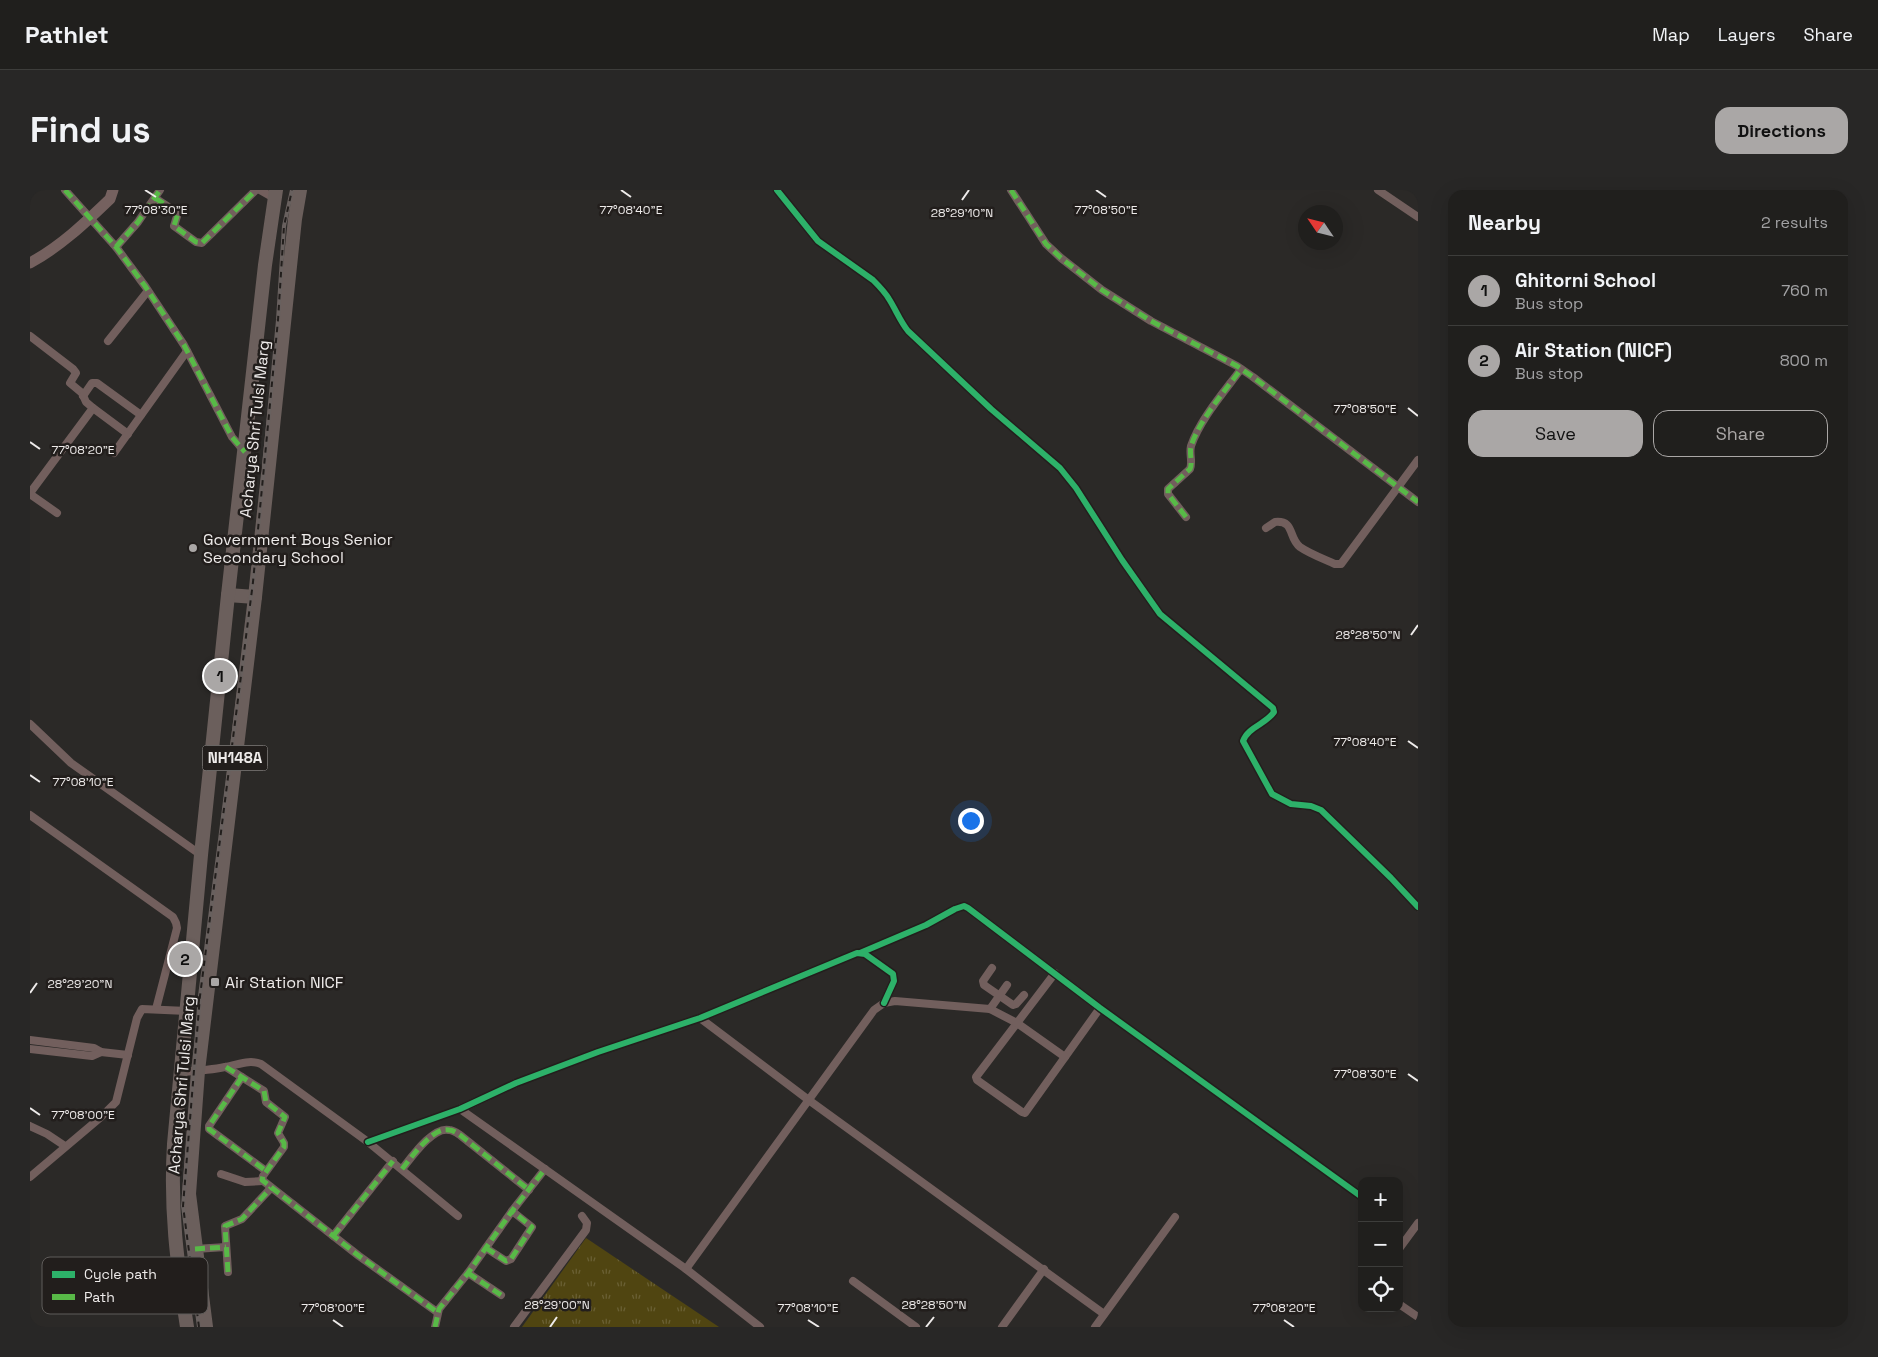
<!DOCTYPE html>
<html lang="en">
<head>
<meta charset="utf-8">
<style>
  :root { --surface:#201f1d; --page:#282726; --text:#f1f3f6; --muted:#a2a2a4; --line:#3d3d3b; --accent:#aaa7a6 }
  body { margin:0; font-family:"Space Grotesk",sans-serif; background:var(--page); color:var(--text) }
  .controls { position:absolute; right:15px; bottom:15px; display:grid; overflow:hidden; border-radius:10px; box-shadow:0 5px 20px #0002 }
  .controls button { width:45px; height:45px; display:grid; place-items:center; padding:0; border:0; border-bottom:1px solid var(--line); background:var(--surface); color:var(--text); font:25px sans-serif }
  .compass { position:absolute; left:1268px; top:15px; width:45px; height:45px; border-radius:50%; background:var(--surface); box-shadow:0 5px 20px #0002; rotate:305deg }
  .you { position:absolute; left:940px; top:630px; width:18px; height:18px; margin:-12px; border:4px solid #fff; border-radius:50%; background:#1a73e8; box-shadow:0 0 0 8px #1a73e833 }
  .badge { display:grid; place-items:center; width:32px; height:32px; border-radius:50%; background:var(--accent); color:#111; font-size:16px; font-weight:700 }
  .pin { position:absolute; translate:-50% -50%; border:2px solid #fff; box-shadow:0 1px 5px #0006 }
  .list { margin:0; padding:0; list-style:none }
  h2 { display:flex; justify-content:space-between; align-items:center; height:65px; margin:0; padding:0 20px; font-size:21px }
  h2 small { font-size:16px; font-weight:400; color:var(--muted) }
  .list li { display:grid; grid-template-columns:32px 1fr auto; gap:15px; align-items:center; box-sizing:border-box; height:70px; padding:0 20px; border-top:1px solid var(--line) }
  .list b { display:block; font-size:19px; white-space:nowrap }
  .list p { margin:0; font-size:16px; white-space:nowrap; color:var(--muted) }
  .list em { font-size:16px; font-style:normal; color:var(--muted) }
  .actions { display:flex; gap:10px; padding:15px 20px }
  .actions a { flex:1; padding:11px 0; border:1px solid var(--accent); border-radius:15px; text-align:center; font-size:18px; color:var(--accent) }
  .actions .main { background:var(--accent); color:#111 }
  .icon { flex:none; width:28px; height:28px; fill:none; stroke:currentColor; stroke-width:2; stroke-linecap:round; stroke-linejoin:round }
  .map { position:relative; flex:none; width:1388px; height:1137px; overflow:hidden; border-radius:15px }
  header { display:flex; align-items:center; gap:30px; box-sizing:border-box; height:70px; padding:0 25px; background:var(--surface); border-bottom:1px solid var(--line) }
  header strong { font-size:24px }
  nav { display:flex; gap:28px; margin-inline-start:auto; font-size:18px }
  .intro { display:flex; align-items:center; justify-content:space-between; box-sizing:border-box; height:120px; padding:0 30px }
  h1 { margin:0; font-size:35px }
  .button { padding:12px 22px; border-radius:15px; background:var(--accent); color:#111; font-size:18px; font-weight:700 }
  main { display:flex; gap:30px; padding:0 30px }
  aside { flex:1; background:var(--surface); border-radius:15px; box-shadow:0 5px 20px #0002 }
  .map>svg:first-child { display:block }
</style>
</head>
<body>
<header>
<strong>Pathlet</strong>
<nav><a>Map</a><a>Layers</a><a>Share</a></nav>
</header>
<div class="intro"><h1>Find us</h1><a class="button">Directions</a></div>
<main>
<div class="map">
<svg width="1388" height="1137" viewBox="0 0 1388 1137">
  <defs>
    <pattern id="grass-tufts" width="24" height="20" patternUnits="userSpaceOnUse" patternTransform="scale(1.25)"><rect width="24" height="20" fill="#504511"/><path d="M3 7l-1-3M5 7V3M7 7l1-3M15 17l-1-3M17 17v-4M19 17l1-3" fill="none" stroke="#6a6034"/></pattern>
  </defs>
  <rect width="100%" height="100%" fill="#2b2927"/>
  <polygon fill="url(#grass-tufts)" points="556,1048 689,1137 492,1137"/>
  <g fill="none" stroke-linecap="round" stroke-linejoin="round">
    <g stroke="#725f5d" stroke-width="8">
      <polyline points="35,0 86,57 115,96 154,155 202,247 214,261"/>
      <polyline points="230,0 244,8"/>
      <path d="M 747,0 L 788,51 L 843,90 C 849,96 855,102 859,109 C 866,120 870,131 878,141 L 961,219 L 1030,278 L 1046,298 L 1092,370 L 1130,424 L 1243,518 L 1244,522 C 1236,534 1218,537 1213,551 L 1242,604 L 1261,614 L 1281,616 L 1291,620 L 1361,688 L 1388,717"/>
      <polyline points="981,0 1016,54 1031,68 1072,100 1121,131 1207,176 1223,187 1388,312"/>
      <polyline points="1348,0 1388,27"/>
      <polyline points="125,8 148,23 144,36 166,52 172,53 226,0"/>
      <polyline points="86,57 108,32 130,0"/>
      <polyline points="0,146 43,179 46,183 40,193 52,203 56,212 63,218 0,303"/>
      <polyline points="78,151 117,102"/>
      <polyline points="53,206 62,193 67,193 111,225"/>
      <polyline points="63,218 98,244"/>
      <polyline points="84,263 157,161"/>
      <polyline points="0,304 27,323"/>
      <path d="M 1156,327 L 1138,304 L 1138,299 L 1160,279 C 1163,272 1159,264 1161,256 C 1170,229 1195,201 1211,179"/>
      <path d="M 1236,338 L 1245,332 C 1265,330 1258,348 1270,357 C 1280,364 1294,369 1305,374 L 1311,374 L 1388,270"/>
      <polyline points="0,534 41,573 171,665"/>
      <polyline points="0,625 143,727 146,733 147,738 126,819"/>
      <polyline points="830,763 896,735 925,719 934,716 938,718 1070,818 1332,1007"/>
      <polyline points="962,778 953,791 954,795 983,815 986,814 994,805"/>
      <polyline points="1025,783 946,887 947,890 992,922 995,923 1070,818"/>
      <polyline points="960,819 977,795"/>
      <polyline points="670,828 780,911 1074,1124"/>
      <polyline points="0,850 64,858 71,862 98,865"/>
      <polyline points="0,859 62,866 71,862"/>
      <polyline points="196,877 234,901 236,912 255,927 248,943 254,953 254,957 233,986 232,990 329,1066 407,1122"/>
      <path d="M 151,882 C 166,881 181,880 195,877 C 208,875 219,869 231,874 L 338,952 L 428,1026"/>
      <polyline points="212,887 179,936 179,939 236,981"/>
      <polyline points="430,919 656,1079 730,1137"/>
      <polyline points="0,936 17,944 35,956"/>
      <polyline points="338,952 430,919 486,893 568,862 670,828 827,763 835,764 863,784 864,791 854,813"/>
      <path d="M 372,979 C 381,968 403,936 419,940 C 423,940 427,943 430,945 L 499,1000"/>
      <polyline points="191,984 215,992 233,991"/>
      <polyline points="0,987 71,927 86,912 107,828 112,819 157,821"/>
      <polyline points="303,1046 363,971"/>
      <polyline points="456,1058 476,1071 481,1069 502,1037 482,1021"/>
      <polyline points="165,1059 196,1057"/>
      <polyline points="1369,1059 1388,1033"/>
      <polyline points="656,1079 844,820 854,813 865,811 960,819 987,833 1035,867"/>
      <polyline points="198,1082 195,1036 212,1029 241,998"/>
      <polyline points="438,1083 471,1105"/>
      <polyline points="823,1091 886,1137"/>
      <polyline points="1369,1114 1388,1127"/>
      <polyline points="405,1137 409,1119 438,1083 482,1021 515,979"/>
      <polyline points="484,1137 556,1040 557,1033 552,1026"/>
      <polyline points="972,1137 1014,1079"/>
      <polyline points="1065,1137 1145,1027"/>
    </g>
    <path stroke="#75615f" stroke-width="11" d="M 0,73 C 31,56 55,33 80,9 L 83,0"/>
    <g stroke="#6b5f5c" stroke-width="14">
      <polyline points="198,405 225,407"/>
      <path d="M 157,1137 C 147,1073 140,1019 144,954 L 171,665 L 198,405 L 235,75 L 246,0"/>
      <polyline points="176,1137 159,1004 168,881 225,407 265,29 270,0"/>
    </g>
    <g stroke="#68605e" stroke-width="4">
      <polyline id="rail" points="169,1137 153,1016 170,806 223,392 248,130 254,36 262,0"/>
    </g>
    <use href="#rail" stroke="#221e1c" stroke-width="2" stroke-dasharray="5.5" stroke-linecap="butt"/>
    <g stroke="#58b947" stroke-width="5" stroke-dasharray="10 5" stroke-linecap="butt">
      <polyline points="35,0 86,57 115,96 154,155 202,247 215,262"/>
      <polyline points="981,0 1016,54 1031,68 1072,100 1121,131 1207,176 1223,187 1388,312"/>
      <polyline points="125,8 148,23 144,36 166,52 172,53 226,0"/>
      <polyline points="86,57 108,32 130,0"/>
      <path d="M 1156,327 L 1138,304 L 1138,299 L 1160,279 C 1163,272 1159,264 1161,256 C 1170,229 1195,201 1211,179"/>
      <polyline points="196,877 234,901 236,912 255,927 248,943 254,953 254,957 233,986 232,990 329,1066 407,1122"/>
      <polyline points="212,887 179,936 179,939 236,981"/>
      <path d="M 372,979 C 381,968 403,936 419,940 C 423,940 427,943 430,945 L 499,1000"/>
      <polyline points="303,1046 363,971"/>
      <polyline points="456,1058 476,1071 481,1069 502,1037 482,1021"/>
      <polyline points="165,1059 196,1057"/>
      <polyline points="198,1082 195,1036 212,1029 241,998"/>
      <polyline points="438,1083 471,1105"/>
      <polyline points="405,1137 409,1119 438,1083 482,1021 515,979"/>
    </g>
    <g stroke="#221e1c" stroke-width="9">
      <g id="cycleway">
        <path d="M 747,0 L 788,51 L 843,90 C 849,96 855,102 859,109 C 866,120 870,131 878,141 L 961,219 L 1030,278 L 1046,298 L 1092,370 L 1130,424 L 1243,518 L 1244,522 C 1236,534 1218,537 1213,551 L 1242,604 L 1261,614 L 1281,616 L 1291,620 L 1361,688 L 1388,717"/>
        <polyline points="830,763 896,735 925,719 934,716 938,718 1070,818 1332,1007"/>
        <polyline points="338,952 430,919 486,893 568,862 670,828 827,763 835,764 863,784 864,791 854,813"/>
      </g>
    </g>
    <use href="#cycleway" stroke="#2db169" stroke-width="6"/>
  </g>
  <path fill="none" stroke="#eeebea" stroke-width="2" d="M 115,0 L 126,7M 591,0 L 601,7M 1066,0 L 1076,7M 932,10 L 939,0M 1378,218 L 1388,226M 0,252 L 10,259M 1381,445 L 1388,435M 1378,551 L 1388,558M 0,585 L 10,592M 0,803 L 7,793M 1378,884 L 1388,891M 0,918 L 10,925M 303,1130 L 313,1137M 778,1130 L 789,1137M 1254,1130 L 1264,1137M 520,1137 L 527,1127M 896,1137 L 904,1127"/>
  <g fill="#aaa7a6" stroke="#221e1c" stroke-width="2">
    <circle cx="163" cy="358" r="5"/>
    <rect x="180" y="787" width="10" height="10" rx="2.5"/>
  </g>
  <g text-anchor="middle" stroke-width="5" stroke-linejoin="round" paint-order="stroke">
    <rect fill="#221e1c" stroke="#b1aeac" stroke-width="1" x="172.5" y="555.5" width="65" height="25" rx="4"/>
    <g font-size="15" font-weight="bold" fill="#eeebea">
      <text x="205" y="573">NH148A</text>
    </g>
    <g font-size="16" fill="#eeebea" stroke="#221e1c">
      <text transform="translate(224 239) rotate(-84)" y="6">Acharya Shri Tulsi Marg</text>
      <text transform="translate(151 895) rotate(-85)" y="6">Acharya Shri Tulsi Marg</text>
    </g>
    <g font-size="16" fill="#eeebea" stroke="#221e1c" text-anchor="start">
      <text x="173" y="355">Government Boys Senior<tspan x="173" dy="18">Secondary School</tspan></text>
      <text x="195" y="798">Air Station NICF</text>
    </g>
  </g>
  <rect x="12" y="1067" width="166" height="57" rx="8" fill="#221e1c" stroke="#5f5c5a" stroke-width="1"/>
  <rect x="22" y="1081" width="23" height="7" fill="#2db169"/>
  <rect x="22" y="1104" width="23" height="6" fill="#58b947"/>
  <g font-size="14" fill="#eeebea">
    <text x="54" y="1089">Cycle path</text>
    <text x="54" y="1112">Path</text>
  </g>
  <g font-size="12" text-anchor="middle" fill="#eeebea" stroke="#221e1c" stroke-width="5" stroke-linejoin="round" paint-order="stroke">
    <text x="1076" y="24">77°08'50"E</text>
    <text x="126" y="24">77°08'30"E</text>
    <text x="601" y="24">77°08'40"E</text>
    <text x="932" y="27">28°29'10"N</text>
    <text x="1335" y="223">77°08'50"E</text>
    <text x="53" y="264">77°08'20"E</text>
    <text x="1338" y="449">28°28'50"N</text>
    <text x="1335" y="556">77°08'40"E</text>
    <text x="53" y="596">77°08'10"E</text>
    <text x="50" y="798">28°29'20"N</text>
    <text x="1335" y="888">77°08'30"E</text>
    <text x="53" y="929">77°08'00"E</text>
    <text x="527" y="1119">28°29'00"N</text>
    <text x="904" y="1119">28°28'50"N</text>
    <text x="303" y="1122">77°08'00"E</text>
    <text x="778" y="1122">77°08'10"E</text>
    <text x="1254" y="1122">77°08'20"E</text>
  </g>
</svg>
<div class="controls">
<button>+</button>
<button>−</button>
<button><svg class="icon" aria-label="locate" viewBox="0 0 24 24"><circle cx="12" cy="12" r="6"/><path d="M12 2v4M12 18v4M2 12h4M18 12h4"/></svg></button>
</div>
<svg class="compass" viewBox="-18 -18 36 36"><path d="M0-13l5 13h-10z" fill="#e53935"/><path d="M0 13l5-13h-10z" fill="#a2a2a4"/></svg>
<div class="you"></div>
<div class="pin badge" style="left:190px;top:486px">1</div>
<div class="pin badge" style="left:155px;top:769px">2</div>
</div>
<aside>
<h2>Nearby<small>2 results</small></h2>
<ul class="list">
<li><span class="badge">1</span><div><b>Ghitorni School</b><p>Bus stop</p></div><em>760 m</em></li>
<li><span class="badge">2</span><div><b>Air Station (NICF)</b><p>Bus stop</p></div><em>800 m</em></li>
</ul>
<div class="actions"><a class="main">Save</a><a>Share</a></div>
</aside>
</main>
</body>
</html>
